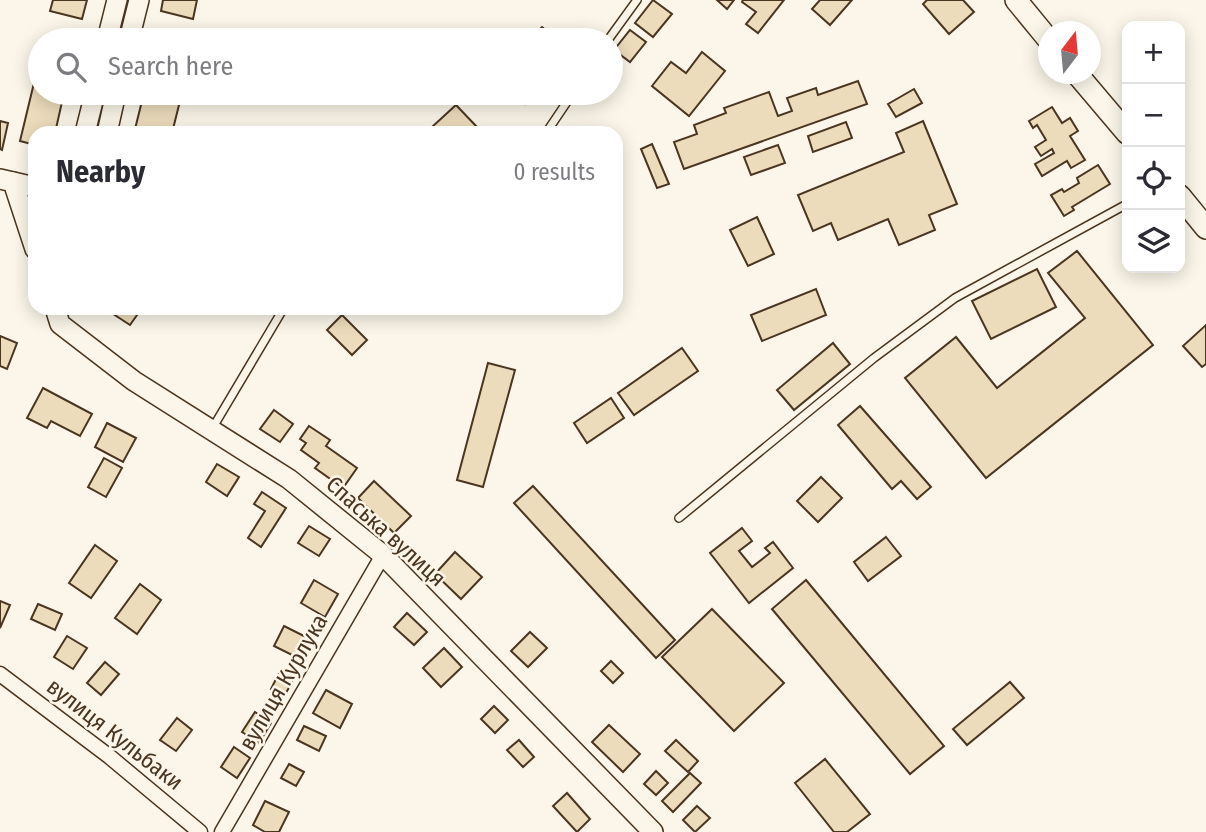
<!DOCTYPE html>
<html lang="en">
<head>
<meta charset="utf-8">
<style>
  :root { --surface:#fff; --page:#f7f7f7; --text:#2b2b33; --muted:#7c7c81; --line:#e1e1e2 }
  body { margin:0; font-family:"Fira Sans Condensed",sans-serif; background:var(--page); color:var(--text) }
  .controls { position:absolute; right:21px; top:21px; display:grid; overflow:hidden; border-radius:14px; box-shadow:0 4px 18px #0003 }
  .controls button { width:63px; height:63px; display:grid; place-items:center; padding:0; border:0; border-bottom:2px solid var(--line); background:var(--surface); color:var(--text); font:35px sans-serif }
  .compass { position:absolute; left:1038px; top:21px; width:63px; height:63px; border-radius:50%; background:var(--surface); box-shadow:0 4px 18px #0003; rotate:16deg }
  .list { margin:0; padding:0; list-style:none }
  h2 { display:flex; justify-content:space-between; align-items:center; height:91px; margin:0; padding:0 28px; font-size:30px }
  h2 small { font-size:23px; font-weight:400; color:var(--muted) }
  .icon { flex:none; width:38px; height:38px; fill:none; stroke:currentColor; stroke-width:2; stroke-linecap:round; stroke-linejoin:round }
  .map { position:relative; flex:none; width:1206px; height:832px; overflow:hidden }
  .search { position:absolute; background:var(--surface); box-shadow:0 4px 18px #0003; left:28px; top:28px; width:595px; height:77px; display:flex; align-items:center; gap:18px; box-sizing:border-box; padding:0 24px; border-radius:38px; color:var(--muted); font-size:26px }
  .panel { position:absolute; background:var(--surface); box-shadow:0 4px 18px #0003; left:28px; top:126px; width:595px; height:189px; border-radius:21px }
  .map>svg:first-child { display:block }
</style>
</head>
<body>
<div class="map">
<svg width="1206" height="832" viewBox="0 0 1206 832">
  <rect width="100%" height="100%" fill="#fbf6e9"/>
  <g fill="#ecdcbc" stroke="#4a3520" stroke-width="2">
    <polygon points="53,0 87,0 82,19 50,11"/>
    <polygon points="163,0 197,0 193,19 161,11"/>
    <polygon points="653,0 672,14 653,37 635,23"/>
    <polygon points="717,0 734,0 727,9"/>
    <polygon points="743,0 784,0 758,33 746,24 756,12 742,2"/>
    <polygon points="820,0 852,0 830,25 812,9"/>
    <polygon points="927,0 963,0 974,12 949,34 923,4"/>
    <polygon points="542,27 557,40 529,40"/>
    <polygon points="630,30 646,42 630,62 614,50"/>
    <polygon points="702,52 725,71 689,116 652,86 671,62 686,73"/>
    <polygon points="40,58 40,93 64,93 55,133 35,133 35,145 20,141"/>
    <polygon points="858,81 867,104 684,169 674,142 697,134 694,125 726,113 724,108 769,92 778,116 792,111 787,98 816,88 818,95"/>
    <polygon points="914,89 922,103 896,117 888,104"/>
    <polygon points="144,93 182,93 172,133 134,133"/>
    <polygon points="513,93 536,93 525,104"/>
    <polygon points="456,105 477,127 471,133 439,133 433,126"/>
    <polygon points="1052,107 1062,123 1070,118 1078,131 1070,136 1085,160 1071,168 1067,161 1042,176 1035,164 1054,153 1052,149 1041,156 1035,147 1046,140 1037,125 1033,128 1029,121"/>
    <polygon points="0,121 8,123 2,150 0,149"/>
    <polygon points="923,121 957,204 929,215 935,230 899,245 888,219 838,240 831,223 813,231 798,195 904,152 896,133"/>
    <polygon points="846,122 852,138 813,152 808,136"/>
    <polygon points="652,144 669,184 657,188 641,149"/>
    <polygon points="778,145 785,163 751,175 744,157"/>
    <polygon points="1098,165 1110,184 1072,207 1074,210 1064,216 1051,195 1062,189 1064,192 1079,183 1077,178"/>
    <polygon points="757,217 774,254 748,266 730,230"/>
    <polygon points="1077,251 1153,345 986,478 905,378 956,337 997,388 1085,318 1048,273"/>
    <polygon points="1037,269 1056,307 991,339 972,301"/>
    <polygon points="816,289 826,315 762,341 751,315"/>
    <polygon points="104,308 142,308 130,325"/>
    <polygon points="342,315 367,340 352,355 327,330"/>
    <polygon points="1206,325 1206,364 1202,367 1183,346"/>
    <polygon points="0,336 17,343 7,369 0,366"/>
    <polygon points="833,343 850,364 794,410 777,390"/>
    <polygon points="682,348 698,371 634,415 618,393"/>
    <polygon points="488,363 515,370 483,487 457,480"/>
    <polygon points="43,388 92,414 80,436 51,421 47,428 27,418"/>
    <polygon points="611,398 624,418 587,443 574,423"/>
    <polygon points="860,406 931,487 917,499 901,481 892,489 838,425"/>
    <polygon points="274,410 293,424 280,442 260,429"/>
    <polygon points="107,423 136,438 123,462 95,447"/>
    <polygon points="309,426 330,440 326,446 357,468 343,488 315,468 319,463 301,450 306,443 300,439"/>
    <polygon points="104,458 122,468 106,497 88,487"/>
    <polygon points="217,464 239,477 227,496 206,482"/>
    <polygon points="821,477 842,498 818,522 797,501"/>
    <polygon points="374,481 411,516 394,533 358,498"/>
    <polygon points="533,486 675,640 656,658 514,503"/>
    <polygon points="262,492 286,508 261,547 248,538 265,511 254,504"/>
    <polygon points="309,526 330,539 319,556 298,543"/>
    <polygon points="742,528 752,541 739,551 752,567 770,553 765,548 773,542 793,568 749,603 710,553"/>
    <polygon points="886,537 901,556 868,581 854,562"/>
    <polygon points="95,545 117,561 91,598 69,583"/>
    <polygon points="455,552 482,577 461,599 435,574"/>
    <polygon points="314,580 338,594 325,617 301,603"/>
    <polygon points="806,580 944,746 910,774 772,609"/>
    <polygon points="140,584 161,600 137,634 115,618"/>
    <polygon points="0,601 10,605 0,628"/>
    <polygon points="38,604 62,614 55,630 31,619"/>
    <polygon points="712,609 784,683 734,731 662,657"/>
    <polygon points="407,613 427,632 414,645 394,627"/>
    <polygon points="284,626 312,640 302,660 274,646"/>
    <polygon points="530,632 547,648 528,667 511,651"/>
    <polygon points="67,636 87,648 73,669 54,657"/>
    <polygon points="444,648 462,667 441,687 423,668"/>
    <polygon points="611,661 623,673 613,683 601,671"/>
    <polygon points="105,662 119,674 101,695 87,683"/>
    <polygon points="281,669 295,676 285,695 271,689"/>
    <polygon points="1010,682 1024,698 967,745 953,729"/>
    <polygon points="326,690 352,704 340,728 313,713"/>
    <polygon points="494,706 508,720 495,733 481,719"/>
    <polygon points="255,712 271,723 259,743 242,732"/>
    <polygon points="177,718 192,730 176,751 160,740"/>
    <polygon points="609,725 640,754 623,772 592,742"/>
    <polygon points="304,726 326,736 319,751 297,740"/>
    <polygon points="519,740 534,757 523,767 507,750"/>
    <polygon points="676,740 698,761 688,772 665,751"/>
    <polygon points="234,747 250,758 237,778 221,767"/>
    <polygon points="825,759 870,814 847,832 834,832 795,783"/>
    <polygon points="289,764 304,772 296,786 281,778"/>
    <polygon points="656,771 668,783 656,795 644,784"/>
    <polygon points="690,773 701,783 673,812 662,801"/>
    <polygon points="567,793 590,819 577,832 553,806"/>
    <polygon points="265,801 289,812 279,832 265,832 253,825"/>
    <polygon points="697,806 710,818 695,832 683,820"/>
  </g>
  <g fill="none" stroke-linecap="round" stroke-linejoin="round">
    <g stroke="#4a3520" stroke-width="10">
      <g id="lane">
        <polyline points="608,40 637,0"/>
        <polyline points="546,133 573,93"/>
        <polyline points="212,429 282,311 288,308"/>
        <polyline points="679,518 874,358 955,298 1127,204"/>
      </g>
    </g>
    <g stroke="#4a3520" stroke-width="17">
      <g id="street">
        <polyline points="0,674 110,757 200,832"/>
        <polyline points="222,832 383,555"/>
      </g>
    </g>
    <g stroke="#4a3520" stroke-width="22">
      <g id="secondary">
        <polyline points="107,40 117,0"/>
        <polyline points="129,40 139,0"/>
        <polyline points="85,133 95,93"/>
        <polyline points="107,133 116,93"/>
        <polyline points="0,179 13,182 35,249"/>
        <polyline points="13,182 35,187"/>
        <polyline points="55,308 60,324 134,381 289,479 383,555 653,832"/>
      </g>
    </g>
    <g stroke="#4a3520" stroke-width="24">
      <g id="primary">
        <polyline points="1016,0 1048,39"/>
        <polyline points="1077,74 1127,133"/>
        <polyline points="1180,196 1206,228"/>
      </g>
    </g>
    <use href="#lane" stroke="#fbf6e9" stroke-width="7"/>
    <use href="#street" stroke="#fbf6e9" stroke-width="14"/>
    <use href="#secondary" stroke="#fbf6e9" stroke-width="19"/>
    <use href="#primary" stroke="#fbf6e9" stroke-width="21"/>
  </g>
  <g text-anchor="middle" stroke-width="5" stroke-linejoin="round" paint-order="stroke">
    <g font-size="23" fill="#4a3520" stroke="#fbf6e9">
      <text transform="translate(386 531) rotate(42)" y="8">Спаська вулиця</text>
      <text transform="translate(283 682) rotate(-60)" y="8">вулиця Курлука</text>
      <text transform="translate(115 734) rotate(38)" y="8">вулиця Кульбаки</text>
    </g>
  </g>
</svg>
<div class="controls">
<button>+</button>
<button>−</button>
<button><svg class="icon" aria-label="locate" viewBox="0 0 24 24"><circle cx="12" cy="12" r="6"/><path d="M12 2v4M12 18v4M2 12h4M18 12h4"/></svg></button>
<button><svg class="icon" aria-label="layers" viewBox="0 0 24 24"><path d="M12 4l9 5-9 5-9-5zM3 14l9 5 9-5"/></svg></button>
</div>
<svg class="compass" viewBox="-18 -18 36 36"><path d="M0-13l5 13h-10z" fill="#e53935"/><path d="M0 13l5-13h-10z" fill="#7c7c81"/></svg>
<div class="search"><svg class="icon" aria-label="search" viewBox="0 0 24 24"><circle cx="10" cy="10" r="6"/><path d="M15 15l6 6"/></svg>Search here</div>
<section class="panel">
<h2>Nearby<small>0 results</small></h2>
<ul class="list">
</ul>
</section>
</div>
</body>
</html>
